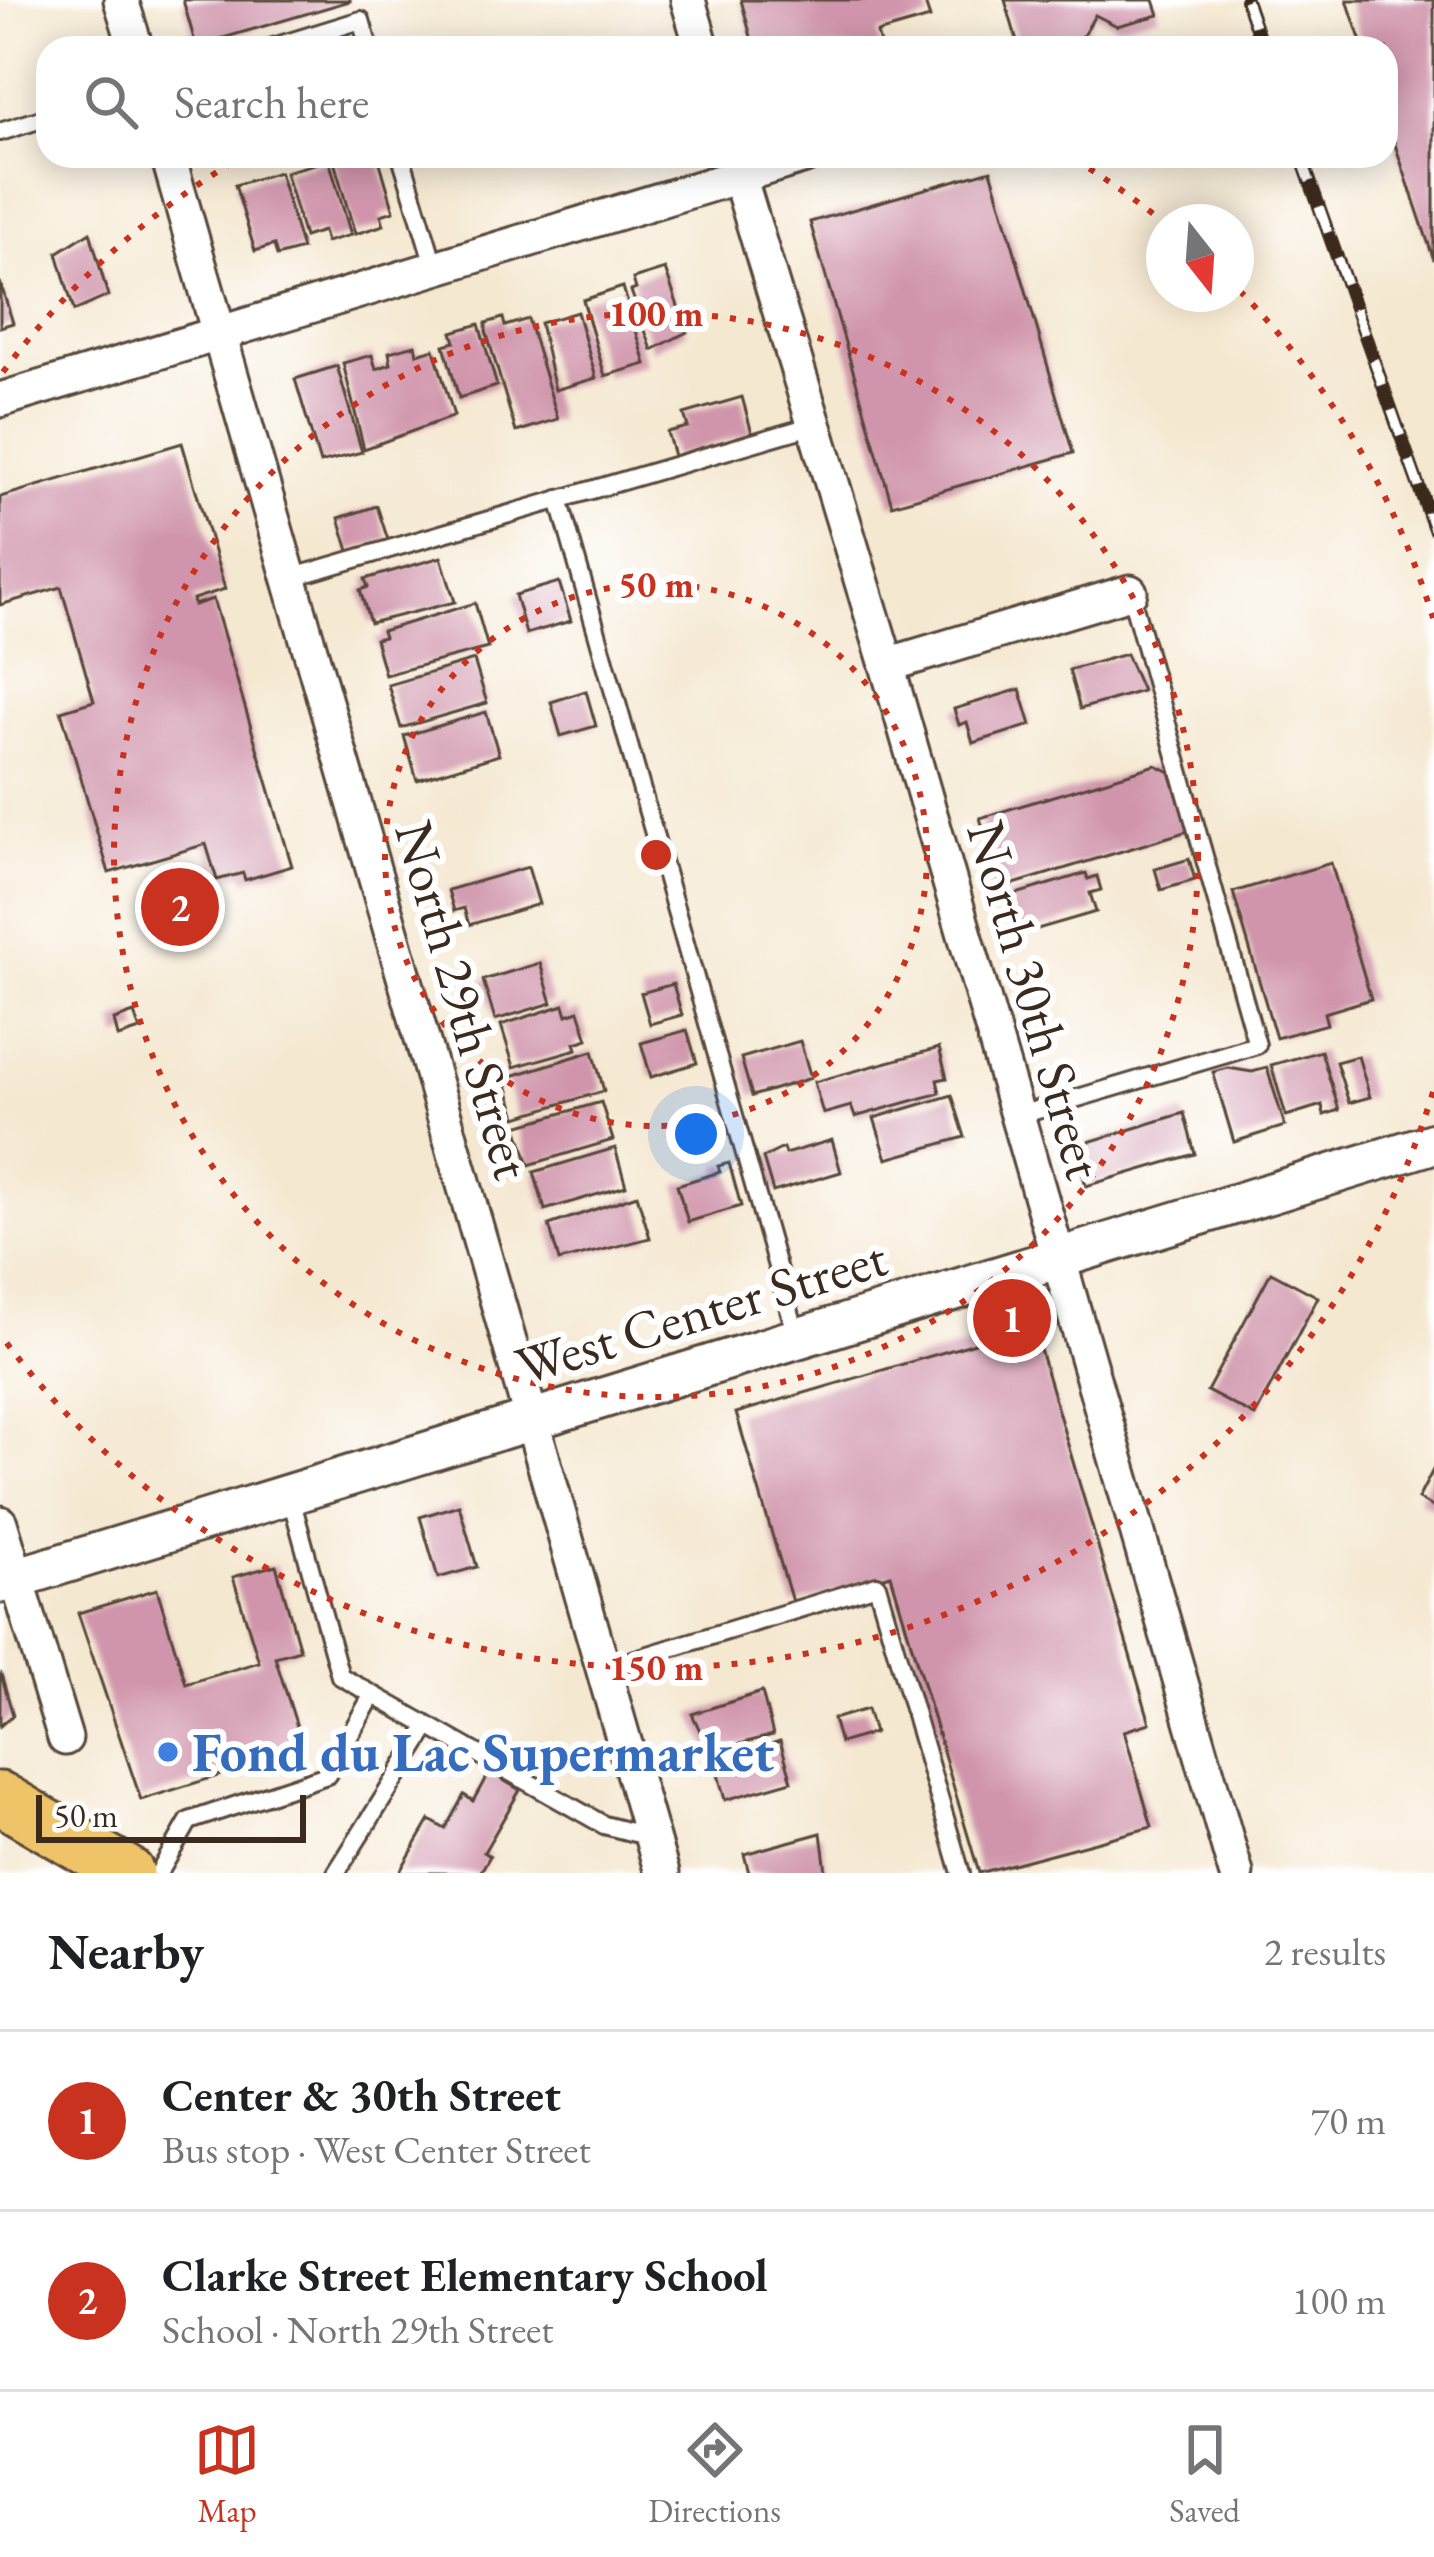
<!DOCTYPE html>
<html lang="en">
<head>
<meta charset="utf-8">
<style>
  :root { --surface:#fff; --page:#f6f6f6; --text:#202124; --muted:#757577; --line:#e0e0e0; --accent:#c8321e }
  body { margin:0; font-family:"EB Garamond",serif; background:var(--page); color:var(--text) }
  .compass { position:absolute; left:1146px; top:204px; width:108px; height:108px; border-radius:50%; background:var(--surface); box-shadow:0 6px 30px #0003; rotate:163deg }
  .scale { position:absolute; left:36px; bottom:30px; width:270px; box-sizing:border-box; padding-left:12px; border:6px solid #3b2a1e; border-top:0; font-size:33px; line-height:42px; white-space:nowrap; color:#3b2a1e; -webkit-text-stroke:9px #fff; paint-order:stroke }
  .you { position:absolute; left:696px; top:1134px; width:42px; height:42px; margin:-30px; border:9px solid #fff; border-radius:50%; background:#1a73e8; box-shadow:0 0 0 18px #1a73e833 }
  .badge { display:grid; place-items:center; width:78px; height:78px; border-radius:50%; background:var(--accent); color:#fff; font-size:39px; font-weight:700 }
  .pin { position:absolute; translate:-50% -50%; border:6px solid #fff; box-shadow:0 3px 12px #0006 }
  .list { margin:0; padding:0; list-style:none }
  h2 { display:flex; justify-content:space-between; align-items:center; height:156px; margin:0; padding:0 48px; font-size:51px }
  h2 small { font-size:39px; font-weight:400; color:var(--muted) }
  .list li { display:grid; grid-template-columns:78px 1fr auto; gap:36px; align-items:center; box-sizing:border-box; height:180px; padding:0 48px; border-top:3px solid var(--line) }
  .list b { display:block; font-size:45px; white-space:nowrap }
  .list p { margin:0; font-size:39px; white-space:nowrap; color:var(--muted) }
  .list em { font-size:39px; font-style:normal; color:var(--muted) }
  .icon { flex:none; width:66px; height:66px; fill:none; stroke:currentColor; stroke-width:2; stroke-linecap:round; stroke-linejoin:round }
  .map { position:relative; flex:none; width:1434px; height:1873px; overflow:hidden }
  .search { position:absolute; background:var(--surface); box-shadow:0 6px 30px #0003; left:36px; right:36px; top:36px; height:132px; display:flex; align-items:center; gap:30px; box-sizing:border-box; padding:0 42px; border-radius:36px; color:var(--muted); font-size:45px }
  .sheet { height:516px; background:var(--surface) }
  nav { display:flex; justify-content:space-around; align-items:center; box-sizing:border-box; height:168px; border-top:3px solid var(--line); background:var(--surface); font-size:33px; color:var(--muted) }
  nav a { display:grid; justify-items:center; gap:6px }
  nav .on { color:var(--accent) }
  .map>svg:first-child { display:block }
</style>
</head>
<body>
<div class="map">
<svg width="1434" height="1873" viewBox="0 0 1434 1873">
  <rect width="100%" height="100%" fill="#fff"/>
  <filter id="ink" filterUnits="userSpaceOnUse"><feTurbulence type="fractalNoise" baseFrequency=".00833" numOctaves="2"/><feDisplacementMap in="SourceGraphic" scale="24" xChannelSelector="R" yChannelSelector="G"/><feConvolveMatrix kernelMatrix="1 2 1 2 8 2 1 2 1" color-interpolation-filters="sRGB"/></filter>
  <filter id="wash" filterUnits="userSpaceOnUse"><feTurbulence type="fractalNoise" baseFrequency=".004" numOctaves="4" result="noise"/><feDisplacementMap in="SourceGraphic" scale="48" xChannelSelector="R" yChannelSelector="G"/><feGaussianBlur stdDeviation="2.7" result="paint"/><feColorMatrix in="noise" values="0 0 0 0 0 0 0 0 0 0 0 0 0 0 0 0 0 1.4 0 .05"/><feComposite in="paint" operator="in"/></filter>
  <g filter="url(#wash)">
    <rect width="100%" height="100%" fill="#f5e8d1"/>
    <g id="blocks">
      <g fill="#d095ac">
        <polygon points="183,0 350,0 350,1 196,46"/>
        <polygon points="741,0 924,0 930,18 877,33 881,48 754,48"/>
        <polygon points="1005,0 1154,0 1159,15 1117,26 1095,15 1082,38 1048,48 1019,48"/>
        <polygon points="1347,0 1434,0 1434,260 1386,118 1386,48 1363,48"/>
        <polygon points="341,156 378,156 394,211 381,215 384,225 355,234 333,158"/>
        <polygon points="329,160 351,235 326,242 323,231 304,237 285,172"/>
        <polygon points="991,170 1073,453 892,505 810,222"/>
        <polygon points="279,172 302,249 277,256 274,245 255,251 235,185"/>
        <polygon points="90,232 108,296 74,311 57,253"/>
        <polygon points="665,269 687,332 652,350 631,291 636,289 633,279"/>
        <polygon points="0,282 13,323 0,327"/>
        <polygon points="623,287 646,364 605,376 583,300"/>
        <polygon points="577,312 596,378 555,390 540,323"/>
        <polygon points="503,318 505,326 528,319 558,419 516,432 486,331 486,323"/>
        <polygon points="479,324 497,386 459,398 444,345 455,342 452,332"/>
        <polygon points="415,345 417,354 434,349 454,416 364,449 343,363 372,355 376,369 391,364 389,352"/>
        <polygon points="337,366 362,452 320,463 295,379"/>
        <polygon points="742,397 752,433 674,456 667,432 688,427 684,414"/>
        <polygon points="182,443 225,589 193,599 194,605 213,599 292,866 245,880 243,873 217,880 206,844 109,873 61,711 94,701 61,587 0,605 0,497"/>
        <polygon points="377,506 388,540 349,551 339,518"/>
        <polygon points="441,557 455,602 370,623 360,590 368,587 365,579"/>
        <polygon points="559,582 571,621 526,634 515,595"/>
        <polygon points="475,603 488,648 385,675 375,639 384,637 382,631"/>
        <polygon points="1126,654 1142,691 1080,709 1069,670"/>
        <polygon points="474,660 487,703 401,728 388,685"/>
        <polygon points="1020,689 1031,725 973,743 967,722 959,725 954,709"/>
        <polygon points="586,691 596,726 561,736 551,702"/>
        <polygon points="486,712 499,755 417,780 404,736"/>
        <polygon points="1156,765 1170,772 1188,831 1001,888 980,818"/>
        <polygon points="1189,859 1195,880 1161,890 1155,869"/>
        <polygon points="1331,863 1371,999 1324,1013 1327,1024 1276,1038 1233,892"/>
        <polygon points="528,867 539,904 469,925 464,908 454,911 448,890"/>
        <polygon points="1086,873 1088,879 1097,876 1101,890 1090,893 1096,912 1017,935 1006,897"/>
        <polygon points="540,963 552,1003 495,1020 483,980"/>
        <polygon points="673,984 682,1015 650,1024 641,993"/>
        <polygon points="564,1005 567,1015 579,1011 588,1039 575,1043 577,1049 514,1067 501,1025"/>
        <polygon points="134,1013 140,1030 118,1037 114,1020"/>
        <polygon points="687,1030 697,1063 651,1077 641,1043"/>
        <polygon points="800,1041 811,1078 752,1096 741,1058"/>
        <polygon points="939,1048 947,1078 937,1080 940,1093 855,1117 851,1106 823,1114 814,1082"/>
        <polygon points="593,1051 604,1091 517,1117 505,1078"/>
        <polygon points="1321,1051 1339,1110 1324,1115 1322,1105 1286,1116 1271,1065"/>
        <polygon points="1358,1056 1370,1097 1349,1103 1336,1062"/>
        <polygon points="1228,1068 1252,1072 1267,1068 1285,1126 1234,1142 1213,1072"/>
        <polygon points="952,1095 965,1137 887,1159 874,1118"/>
        <polygon points="601,1102 613,1140 529,1165 517,1126"/>
        <polygon points="1184,1113 1195,1154 1086,1186 1075,1146"/>
        <polygon points="832,1140 841,1172 773,1192 763,1158 783,1148 785,1154"/>
        <polygon points="615,1148 626,1186 545,1210 534,1172"/>
        <polygon points="729,1163 741,1206 688,1222 677,1185 720,1172 718,1166"/>
        <polygon points="637,1195 650,1238 559,1261 549,1225"/>
        <polygon points="1271,1272 1318,1297 1255,1416 1207,1391"/>
        <polygon points="1033,1326 1150,1723 1124,1731 1152,1827 979,1873 891,1575 793,1605 736,1413"/>
        <polygon points="1434,1468 1434,1508 1418,1499"/>
        <polygon points="459,1505 477,1567 438,1578 420,1517"/>
        <polygon points="276,1565 300,1650 275,1657 304,1749 141,1800 78,1613 157,1589 186,1684 259,1662 233,1577"/>
        <polygon points="1,1674 13,1715 0,1726 0,1675"/>
        <polygon points="762,1692 773,1735 710,1752 692,1714"/>
        <polygon points="867,1709 874,1733 840,1743 833,1719"/>
        <polygon points="780,1741 792,1781 725,1800 715,1763"/>
        <polygon points="489,1772 520,1790 484,1852 490,1856 480,1873 399,1873 430,1820 445,1829 464,1795 473,1801"/>
        <polygon points="821,1833 826,1871 749,1873 744,1854"/>
      </g>
    </g>
  </g>
  <g filter="url(#ink)">
    <use href="#blocks" fill-opacity="0" stroke="#574639" stroke-width="3"/>
    <g fill="none" stroke-linecap="round" stroke-linejoin="round">
      <g stroke="#574639" stroke-width="22">
        <g id="service">
          <polyline points="270,48 361,20 369,48"/>
          <polyline points="0,132 48,117"/>
          <polyline points="401,156 435,268"/>
          <polyline points="559,499 797,1337"/>
          <polyline points="290,578 814,425"/>
          <polyline points="1017,1116 1257,1045 1130,592"/>
          <polyline points="290,1495 340,1676 604,1825 650,1837"/>
          <polyline points="603,1669 877,1585 961,1873"/>
          <polyline points="159,1873 189,1821 327,1775 372,1696"/>
          <polyline points="336,1873 428,1727"/>
        </g>
      </g>
      <g stroke="#574639" stroke-width="39">
        <g id="minor">
          <polyline points="121,0 136,48"/>
          <polyline points="688,0 702,48"/>
          <polyline points="168,156 662,1873"/>
          <polyline points="733,156 887,665 1236,1873"/>
          <polyline points="0,400 805,156"/>
          <polyline points="887,665 1130,592"/>
          <polyline points="0,1523 65,1738"/>
        </g>
      </g>
      <g stroke="#574639" stroke-width="45">
        <polyline id="tertiary" points="0,1583 1434,1143"/>
      </g>
      <g stroke="#574639" stroke-width="57">
        <polyline id="primary" points="0,1798 128,1873"/>
      </g>
      <use href="#service" stroke="#fff" stroke-width="16"/>
      <use href="#minor" stroke="#fff" stroke-width="33"/>
      <use href="#tertiary" stroke="#fff" stroke-width="39"/>
      <use href="#primary" stroke="#efc469" stroke-width="51"/>
      <g stroke="#3b2a1e" stroke-width="14">
        <g id="rail">
          <polyline points="1246,0 1263,48"/>
          <polyline points="1301,156 1434,529"/>
        </g>
      </g>
      <use href="#rail" stroke="#fff" stroke-width="9" stroke-dasharray="27" stroke-linecap="butt"/>
    </g>
  </g>
  <g fill="none" stroke="#c8321e" stroke-width="6" stroke-dasharray="6 12">
    <circle cx="656" cy="855" r="271"/>
    <circle cx="656" cy="855" r="542"/>
    <path d="M1433 1092A812 812 0 0 1 3 1338M3 372A812 812 0 0 1 238 159M571 47A812 812 0 0 1 741 47M1074 159A812 812 0 0 1 1161 220M1240 291A812 812 0 0 1 1433 618"/>
  </g>
  <circle fill="#3f7fe0" stroke="#fff" stroke-width="4.5" cx="168" cy="1752" r="12"/>
  <g text-anchor="middle" stroke-width="12" stroke-linejoin="round" paint-order="stroke">
    <g font-size="54" fill="#3b2a1e" stroke="#fff">
      <text transform="translate(464 1000) rotate(74)" y="19">North 29th Street</text>
      <text transform="translate(1036 1000) rotate(74)" y="19">North 30th Street</text>
      <text transform="translate(701 1311) rotate(-17)" y="19">West Center Street</text>
    </g>
    <g font-size="54" font-weight="bold" fill="#366cbe" stroke="#fff" text-anchor="start">
      <text x="192" y="1771">Fond du Lac Supermarket</text>
    </g>
  </g>
  <circle cx="656" cy="855" r="18" fill="#c8321e" stroke="#fff" stroke-width="6"/>
  <g font-size="36" text-anchor="middle" font-weight="bold" fill="#c8321e" stroke="#fff" stroke-width="12" stroke-linejoin="round" paint-order="stroke">
    <text x="656" y="326">100 m</text>
    <text x="656" y="597">50 m</text>
    <text x="656" y="1680">150 m</text>
  </g>
</svg>
<svg class="compass" viewBox="-18 -18 36 36"><path d="M0-13l5 13h-10z" fill="#e53935"/><path d="M0 13l5-13h-10z" fill="#757577"/></svg>
<div class="scale">50 m</div>
<div class="you"></div>
<div class="pin badge" style="left:1012px;top:1318px">1</div>
<div class="pin badge" style="left:180px;top:907px">2</div>
<div class="search"><svg class="icon" aria-label="search" viewBox="0 0 24 24"><circle cx="10" cy="10" r="6"/><path d="M15 15l6 6"/></svg>Search here</div>
</div>
<section class="sheet">
<h2>Nearby<small>2 results</small></h2>
<ul class="list">
<li><span class="badge">1</span><div><b>Center &amp; 30th Street</b><p>Bus stop · West Center Street</p></div><em>70 m</em></li>
<li><span class="badge">2</span><div><b>Clarke Street Elementary School</b><p>School · North 29th Street</p></div><em>100 m</em></li>
</ul>
</section>
<nav>
<a class="on"><svg class="icon" aria-label="map" viewBox="0 0 24 24"><path d="M3 6l6-2 6 2 6-2v14l-6 2-6-2-6 2zM9 4v14M15 6v14"/></svg>Map</a>
<a><svg class="icon" aria-label="directions" viewBox="0 0 24 24"><path d="M12 3l9 9-9 9-9-9zM9 14v-3h6M13 9l2 2-2 2"/></svg>Directions</a>
<a><svg class="icon" aria-label="saved" viewBox="0 0 24 24"><path d="M7 4h10v16l-5-4-5 4z"/></svg>Saved</a>
</nav>
</body>
</html>
